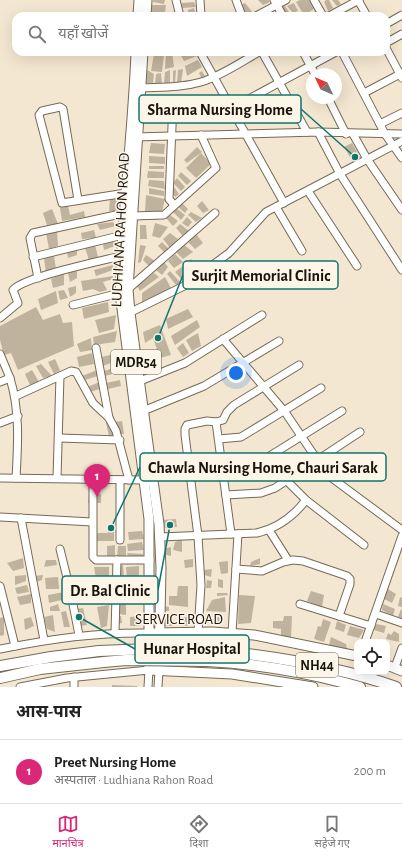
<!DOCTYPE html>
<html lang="hi">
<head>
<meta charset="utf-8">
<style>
  :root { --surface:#fff; --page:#f6f6f6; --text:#222; --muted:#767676; --line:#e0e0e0; --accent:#db2777 }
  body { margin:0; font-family:"Alegreya Sans","Noto Sans Devanagari",sans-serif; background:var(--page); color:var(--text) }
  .controls { position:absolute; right:12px; bottom:12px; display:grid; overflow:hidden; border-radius:8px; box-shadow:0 4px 16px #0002 }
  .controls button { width:36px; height:36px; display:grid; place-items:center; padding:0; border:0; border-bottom:1px solid var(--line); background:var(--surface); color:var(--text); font:20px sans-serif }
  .compass { position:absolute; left:306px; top:68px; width:36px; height:36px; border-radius:50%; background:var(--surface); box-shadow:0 4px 16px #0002; rotate:314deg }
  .you { position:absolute; left:236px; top:373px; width:14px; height:14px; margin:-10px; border:3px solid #fff; border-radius:50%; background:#1a73e8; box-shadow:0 0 0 6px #1a73e833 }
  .badge { display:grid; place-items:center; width:26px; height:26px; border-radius:50%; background:var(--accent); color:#fff; font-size:13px; font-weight:700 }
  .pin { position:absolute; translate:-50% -33px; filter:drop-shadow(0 1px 2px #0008) }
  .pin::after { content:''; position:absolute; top:21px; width:14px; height:12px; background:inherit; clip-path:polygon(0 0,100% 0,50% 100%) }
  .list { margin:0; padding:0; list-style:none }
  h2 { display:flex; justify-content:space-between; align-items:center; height:52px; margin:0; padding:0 16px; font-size:17px }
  h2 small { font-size:13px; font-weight:400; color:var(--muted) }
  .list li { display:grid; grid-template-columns:26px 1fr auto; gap:12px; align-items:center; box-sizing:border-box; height:64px; padding:0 16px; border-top:1px solid var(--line) }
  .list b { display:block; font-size:15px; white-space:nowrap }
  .list p { margin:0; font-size:13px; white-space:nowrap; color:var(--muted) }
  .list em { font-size:13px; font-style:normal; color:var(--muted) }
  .icon { flex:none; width:22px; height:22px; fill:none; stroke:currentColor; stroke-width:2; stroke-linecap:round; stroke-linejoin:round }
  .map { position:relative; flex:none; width:402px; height:687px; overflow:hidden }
  .search { position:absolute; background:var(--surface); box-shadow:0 4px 16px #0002; left:12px; right:12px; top:12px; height:44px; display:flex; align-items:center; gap:10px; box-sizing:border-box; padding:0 14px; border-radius:12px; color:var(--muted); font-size:15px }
  .sheet { height:116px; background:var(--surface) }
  nav { display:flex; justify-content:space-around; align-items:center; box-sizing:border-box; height:56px; border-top:1px solid var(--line); background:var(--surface); font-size:11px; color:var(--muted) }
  nav a { display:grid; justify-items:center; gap:2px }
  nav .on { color:var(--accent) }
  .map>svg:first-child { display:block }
</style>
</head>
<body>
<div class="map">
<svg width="402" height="687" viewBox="0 0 402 687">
  <rect width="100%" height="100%" fill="#f4e7d1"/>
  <g fill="#c0b39e">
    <polygon points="153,0 165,0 164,4 153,2"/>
    <polygon points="258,0 269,0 270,2 263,5"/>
    <polygon points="300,0 310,0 314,9 304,15 296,2"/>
    <polygon points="326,0 329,0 333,8 328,11 324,2"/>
    <polygon points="332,0 338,0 341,4 337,6"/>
    <polygon points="194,2 196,7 182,8 182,3"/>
    <polygon points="245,3 253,13 246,16 239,6"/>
    <polygon points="294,3 298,11 293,13 287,6"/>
    <polygon points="151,5 166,5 165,12 151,16"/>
    <polygon points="285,6 291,15 286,16 281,8"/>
    <polygon points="194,8 196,15 188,15 188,10"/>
    <polygon points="315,11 319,16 312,16 311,14"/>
    <polygon points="166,52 172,52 174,67 165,69"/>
    <polygon points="196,52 197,56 184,61 180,54"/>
    <polygon points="154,54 164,54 162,72 151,71"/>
    <polygon points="198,60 202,67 187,76 185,66"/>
    <polygon points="183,69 181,83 177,83 178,70"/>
    <polygon points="147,70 154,74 153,83 145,83"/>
    <polygon points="170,70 170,83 164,84 165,72"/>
    <polygon points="176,70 175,83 173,82 173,71"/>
    <polygon points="202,71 206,78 202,79 199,73"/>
    <polygon points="161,73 162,84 155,84 156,74"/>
    <polygon points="151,143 165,144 164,154 149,153"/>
    <polygon points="352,143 362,160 354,164 344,147"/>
    <polygon points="197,147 202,152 187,163 184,160"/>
    <polygon points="201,153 211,164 196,178 186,168"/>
    <polygon points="149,156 165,157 165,164 149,163"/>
    <rect x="149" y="166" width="15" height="3"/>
    <polygon points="148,171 164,172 164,178 147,178"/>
    <polygon points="181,172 191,181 187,185 178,176"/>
    <polygon points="177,178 185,187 181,191 173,183"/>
    <polygon points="149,180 164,181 165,189 148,186"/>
    <polygon points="174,187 179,194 175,197 171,190"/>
    <polygon points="149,188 164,191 164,196 149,194"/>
    <polygon points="146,195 165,199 162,212 145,212"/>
    <polygon points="121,197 119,211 109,211 110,199"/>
    <polygon points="202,201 209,210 203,213 197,206"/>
    <polygon points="181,202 188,209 185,213 177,206"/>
    <polygon points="68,206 70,215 84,211 85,217 62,221 60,208"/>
    <polygon points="176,208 185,215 181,220 173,212"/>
    <polygon points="52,209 58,224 47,225 43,213"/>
    <polygon points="191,212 202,218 196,222 188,215"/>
    <polygon points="170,215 178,221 173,226 166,218"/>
    <polygon points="187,217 192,222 188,227 182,223"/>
    <polygon points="113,222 116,226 100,230 97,224"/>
    <polygon points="155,223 168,227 160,238 152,236"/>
    <polygon points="180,224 189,231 183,236 176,228"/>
    <polygon points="140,225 146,225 147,239 140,239"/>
    <polygon points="57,230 58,246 49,249 46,233"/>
    <polygon points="94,230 96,238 82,239 81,233"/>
    <polygon points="170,233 178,239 170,248 163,239"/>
    <polygon points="196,234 203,243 195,249 188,242"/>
    <polygon points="116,239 115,246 104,250 103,244"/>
    <polygon points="162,242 170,250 165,253 158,246"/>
    <polygon points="183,244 193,252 183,259 176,252"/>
    <polygon points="95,245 98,257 89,260 85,248"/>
    <polygon points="140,245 146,246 141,262 138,263"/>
    <polygon points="77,249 77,255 68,258 67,251"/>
    <polygon points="175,254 183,262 174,268 168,261"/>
    <polygon points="54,255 56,270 46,273 44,258"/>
    <polygon points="146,255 155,261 149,266 143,260"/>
    <polygon points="191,259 199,271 191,274 184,265"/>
    <polygon points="164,262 168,267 162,275 156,270"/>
    <polygon points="113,265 113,270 96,276 94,270"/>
    <polygon points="183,266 189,277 183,281 175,272"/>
    <polygon points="77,271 77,278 70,282 68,273"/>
    <polygon points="170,271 181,283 176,285 167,274"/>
    <polygon points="64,273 64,285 53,288 51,279"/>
    <polygon points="154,273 159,277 140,291 137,286"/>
    <polygon points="113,276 113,279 103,282 107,290 100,292 93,289 83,291 81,281"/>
    <polygon points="165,277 171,288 142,303 142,293"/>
    <polygon points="76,286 76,293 70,297 68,288"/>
    <polygon points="64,290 68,298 60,300 58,291"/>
    <polygon points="56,291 58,303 41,310 38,299"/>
    <polygon points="108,302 109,312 84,319 82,308"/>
    <polygon points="36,307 43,320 60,314 63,323 72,322 74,346 18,370 11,353 4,355 0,340 0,326"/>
    <polygon points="188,309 193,317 168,329 166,319"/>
    <polygon points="116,315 114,329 99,333 95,320"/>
    <polygon points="197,320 200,327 175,345 171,336"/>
    <polygon points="160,325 171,355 160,358 153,338 145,343 143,332"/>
    <polygon points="117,331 115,342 94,345 93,337"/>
    <polygon points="198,333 201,346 192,351 186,340"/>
    <polygon points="91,338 92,350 80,352 77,344"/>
    <polygon points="183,343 189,353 183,357 177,348"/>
    <polygon points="92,353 94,364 79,367 77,357"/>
    <polygon points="115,354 116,361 103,366 101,357"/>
    <polygon points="55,359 60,370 54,374 48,362"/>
    <polygon points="41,364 52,376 43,378 36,366"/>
    <polygon points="120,366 120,372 105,376 104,371"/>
    <polygon points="32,370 39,382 30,385 25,374"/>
    <polygon points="97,370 98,376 85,380 82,376"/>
    <polygon points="120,380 121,386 108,389 106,383"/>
    <polygon points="100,382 100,389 90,392 87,387"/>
    <polygon points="122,421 124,434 109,436 106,423"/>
    <polygon points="89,494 101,494 101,503 88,503"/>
    <polygon points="176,519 177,527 160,528 160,520"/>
    <polygon points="108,524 114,524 114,541 97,541 97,533 108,533"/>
    <polygon points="142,531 144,539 129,540 128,532"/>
    <polygon points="182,539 182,552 173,550 175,542"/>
    <polygon points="142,542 144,550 128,551 127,544"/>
    <polygon points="115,545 115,557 107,558 107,546"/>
    <polygon points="118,546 126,546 126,558 117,557"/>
    <polygon points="171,547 171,556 163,554 163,549"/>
    <polygon points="127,553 143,554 143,558 128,556"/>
    <polygon points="23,558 24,568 13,571 7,563"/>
    <polygon points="260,558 260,564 250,566 251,562"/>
    <polygon points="193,559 193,567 185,568 184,560"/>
    <polygon points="46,560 56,560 57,565 44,567"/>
    <polygon points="228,561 228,573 221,574 219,562"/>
    <polygon points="123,565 124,576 118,577 118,566"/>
    <polygon points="139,566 139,579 127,580 126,567"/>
    <polygon points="94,567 109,567 109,576 96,579"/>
    <polygon points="212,569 211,577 204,575 204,570"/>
    <polygon points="26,575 26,581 15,585 15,576"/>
    <polygon points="43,575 42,580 36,582 34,576"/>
    <polygon points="58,577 59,589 46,589 45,578"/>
    <polygon points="218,579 223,580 223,588 218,587"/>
    <polygon points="207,580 212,581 211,588 206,588"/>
    <polygon points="27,585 29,592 17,594 15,588"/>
    <polygon points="178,586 188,586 188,607 169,605 169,596 177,596"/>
    <polygon points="388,589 396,594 392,603 384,599"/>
    <polygon points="311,591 324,595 322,607 307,601"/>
    <polygon points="64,592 66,599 49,603 48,595"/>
    <polygon points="217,593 227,593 228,595 217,596"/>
    <polygon points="31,594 31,603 20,605 17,597"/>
    <polygon points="239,595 255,596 251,623 238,624"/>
    <polygon points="225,597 226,612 206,611 212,600"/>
    <polygon points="400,597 402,598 402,607 398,606"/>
    <polygon points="126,601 126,615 118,614 119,603"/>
    <polygon points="58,604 60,611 50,611 50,607"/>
    <polygon points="383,604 395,609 393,616 382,610"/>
    <polygon points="109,605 107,626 101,628 97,607"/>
    <polygon points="163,606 169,607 169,611 163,611"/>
    <polygon points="83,608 87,625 80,626 76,609"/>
    <polygon points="401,609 402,610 402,619 398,617"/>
    <polygon points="66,611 70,627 64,627 61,612"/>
    <polygon points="166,613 172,614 172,626 163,626"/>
    <polygon points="53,615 55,632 47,629 44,617"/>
    <polygon points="117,616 121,616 122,623 117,624"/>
    <polygon points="139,616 140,626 130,626 130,617"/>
    <polygon points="203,616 210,616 208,623 203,623"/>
    <polygon points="220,616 220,622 215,624 215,618"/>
    <polygon points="284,616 292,616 291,638 281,638 281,629 273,628 273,621 283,621"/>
    <polygon points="4,617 4,635 0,636 0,618"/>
    <polygon points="31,617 34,626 25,630 24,619"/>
    <polygon points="188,617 188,626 178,625 178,618"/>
    <polygon points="323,619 331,622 324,642 314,639 318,626 321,627"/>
    <polygon points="337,621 346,625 344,632 335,629"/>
    <polygon points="376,624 386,626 384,633 374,630"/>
    <polygon points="350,626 364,630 359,638 347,635"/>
    <polygon points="394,631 399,634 399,642 386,639 388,633 391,635"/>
    <polygon points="331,637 346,644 347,649 329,645"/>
    <polygon points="371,639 380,640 380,642 370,642"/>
    <polygon points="112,685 137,686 137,687 112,687"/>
  </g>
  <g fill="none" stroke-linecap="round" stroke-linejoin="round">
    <g stroke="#756a56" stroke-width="9">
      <g id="minor">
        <polyline points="176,0 180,16"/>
        <polyline points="200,0 201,16"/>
        <polyline points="236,0 242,16"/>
        <polyline points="274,0 283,16"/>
        <polyline points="314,0 323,16"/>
        <polyline points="358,0 367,16"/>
        <polyline points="256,16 286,0"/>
        <polyline points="329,16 359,0"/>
        <polyline points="386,24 402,15"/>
        <polyline points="386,43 402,34"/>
        <polyline points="386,48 402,78"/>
        <polyline points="200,52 284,203"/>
        <polyline points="262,52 307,132"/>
        <polyline points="303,52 315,74"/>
        <polyline points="342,52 385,134 402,158"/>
        <path d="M 141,88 C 161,87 181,88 201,82 C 221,76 241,62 259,52"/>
        <polyline points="364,93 402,73"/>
        <polyline points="328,98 346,134"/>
        <polyline points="173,102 169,199 174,205"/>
        <polyline points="232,108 336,52"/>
        <polyline points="380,124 402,113"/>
        <polyline points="318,132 340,174 402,270"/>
        <polyline points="353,134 367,159 402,210"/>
        <polyline points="134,137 318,132 402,134"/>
        <polyline points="308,191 357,266"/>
        <polyline points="78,200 63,109 60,107 42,111 39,115 62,203 126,193"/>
        <polyline points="276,207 302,251"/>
        <polyline points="132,216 164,215 216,168 201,135"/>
        <polyline points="33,257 123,235"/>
        <polyline points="38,278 30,238 33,233 125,213"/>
        <polyline points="128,289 215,213"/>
        <polyline points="73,305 120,293"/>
        <polyline points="127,314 184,286 229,253 266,212 402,141"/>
        <path d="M 0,318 L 18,303 L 13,290 C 23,277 101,261 121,256"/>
        <polyline points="223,339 285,412 318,461"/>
        <polyline points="96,348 109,418"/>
        <polyline points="0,354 10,378"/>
        <path d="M 0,382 L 10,378 C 20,411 18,443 16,478"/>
        <polyline points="135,383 185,363 262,315"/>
        <polyline points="16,396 71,371 76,372 93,403 109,418 116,431 129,480"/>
        <polyline points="143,411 204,386 279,341"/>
        <polyline points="216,422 223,420 227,412 234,405 299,365"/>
        <polyline points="0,423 18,416"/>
        <polyline points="59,438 120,440"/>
        <polyline points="219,439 241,437 321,388"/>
        <polyline points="313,464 402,530"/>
        <polyline points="224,468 260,462 342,411"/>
        <polyline points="0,478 145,480"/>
        <polyline points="57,478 60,376"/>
        <polyline points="93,480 93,557 96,560 117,560"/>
        <polyline points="120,480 120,540"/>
        <polyline points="287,481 306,500 364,545"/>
        <polyline points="226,495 261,493 275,488 360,432"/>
        <polyline points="0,517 92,522"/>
        <polyline points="21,518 44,640"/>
        <polyline points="269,530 288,560"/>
        <path d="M 160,537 L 257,533 C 278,528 293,517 306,500"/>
        <polyline points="60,549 71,594 79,635"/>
        <polyline points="236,569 262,571 283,562 293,560 303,561 347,576 350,579 350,584 339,616"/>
        <polyline points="0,586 15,646"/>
        <polyline points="300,604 371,626"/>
        <polyline points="376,614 402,623"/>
        <polyline points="115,632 117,560 150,560"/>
        <polyline points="198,632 201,585 198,536 185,435 185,429 187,425 207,421 216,422 231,534"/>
        <polyline points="232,633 238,534"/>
        <polyline points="365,642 402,536"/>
        <path d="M 0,649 C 51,639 97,632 149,633"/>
        <polyline points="395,667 402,648"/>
        <polyline points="20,687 67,678 149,670 148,687"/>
        <polyline points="74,687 74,677"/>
        <polyline points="158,687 159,670"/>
      </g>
    </g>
    <g stroke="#756a56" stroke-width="11">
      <g id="major">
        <polyline points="138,16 139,0"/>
        <polyline points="146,16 147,0"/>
        <path d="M 136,52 C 133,133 122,213 120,293 L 149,519 L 149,670 L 232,674 L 313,687"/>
        <polyline points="143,52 128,289 130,313 159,524 161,568 159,668"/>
        <polyline points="153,633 212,632 254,635 357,656"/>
        <polyline points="387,665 402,671"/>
      </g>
    </g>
    <g stroke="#756a56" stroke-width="12">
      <g id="highway">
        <path d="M 211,650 C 274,656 336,666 396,687"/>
        <path d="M 207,661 C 259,664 311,673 360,687"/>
        <polyline points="0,666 51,657 99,651"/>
        <polyline points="0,678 40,669 104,662"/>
      </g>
    </g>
    <use href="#minor" stroke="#fff" stroke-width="7"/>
    <use href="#major" stroke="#fff" stroke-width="9"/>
    <use href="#highway" stroke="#fff" stroke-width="10"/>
    <g stroke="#756a56" stroke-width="12" stroke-linecap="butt">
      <g id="highway-bridge">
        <polyline points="99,651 149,649 211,650"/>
        <polyline points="104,662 126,660 207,661"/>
      </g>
    </g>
    <use href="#highway-bridge" stroke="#fff" stroke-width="10"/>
  </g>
  <g text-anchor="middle" stroke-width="3" stroke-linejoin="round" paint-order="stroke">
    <g fill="#fdf5e8" stroke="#5d584f" stroke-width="1">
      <rect x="111" y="350" width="50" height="24" rx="3"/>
      <rect x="296" y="653" width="42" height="24" rx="3"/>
    </g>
    <g font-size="14" font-weight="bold" fill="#19150d">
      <text x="136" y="367">MDR54</text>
      <text x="317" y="670">NH44</text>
    </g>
    <g font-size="15" fill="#19150d" stroke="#fdf5e8">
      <text transform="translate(120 230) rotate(-87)" y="5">LUDHIANA RAHON ROAD</text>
      <text x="179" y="624">SERVICE ROAD</text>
    </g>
  </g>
  <path fill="none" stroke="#0f766e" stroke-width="1.5" d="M355 157L301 109M158 338L183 275M111 528L140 467M170 525L158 590M79 617L135 649"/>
  <g fill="#0f766e" stroke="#fdf5e8" stroke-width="1.5">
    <circle cx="355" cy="157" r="4"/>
    <circle cx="158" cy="338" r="4"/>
    <circle cx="111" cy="528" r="4"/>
    <circle cx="170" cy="525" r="4"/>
    <circle cx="79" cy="617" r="4"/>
  </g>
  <g fill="#fdf5e8" stroke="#0f766e" stroke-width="1.5">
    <rect x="139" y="95" width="162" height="28" rx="4"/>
    <rect x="183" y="261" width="155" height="28" rx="4"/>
    <rect x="140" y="453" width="246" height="28" rx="4"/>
    <rect x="62" y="576" width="96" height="28" rx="4"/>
    <rect x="135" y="635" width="114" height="28" rx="4"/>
  </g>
  <g font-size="16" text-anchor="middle" font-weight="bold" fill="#19150d">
    <text x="220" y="115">Sharma Nursing Home</text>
    <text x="261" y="281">Surjit Memorial Clinic</text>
    <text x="263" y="473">Chawla Nursing Home, Chauri Sarak</text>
    <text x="110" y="596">Dr. Bal Clinic</text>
    <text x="192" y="654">Hunar Hospital</text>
  </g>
</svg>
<div class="controls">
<button><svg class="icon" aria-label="locate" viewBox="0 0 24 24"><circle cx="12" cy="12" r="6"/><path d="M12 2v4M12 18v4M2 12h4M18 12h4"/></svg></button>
</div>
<svg class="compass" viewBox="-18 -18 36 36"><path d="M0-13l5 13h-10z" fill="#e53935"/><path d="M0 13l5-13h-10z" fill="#767676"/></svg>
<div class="you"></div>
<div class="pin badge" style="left:97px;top:497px">1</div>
<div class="search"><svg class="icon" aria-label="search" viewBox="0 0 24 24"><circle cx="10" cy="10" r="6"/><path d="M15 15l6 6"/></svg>यहाँ खोजें</div>
</div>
<section class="sheet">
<h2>आस-पास<small></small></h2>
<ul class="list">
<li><span class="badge">1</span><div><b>Preet Nursing Home</b><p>अस्पताल · Ludhiana Rahon Road</p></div><em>200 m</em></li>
</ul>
</section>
<nav>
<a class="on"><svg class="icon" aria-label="map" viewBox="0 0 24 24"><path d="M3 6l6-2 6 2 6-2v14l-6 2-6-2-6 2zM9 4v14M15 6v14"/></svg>मानचित्र</a>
<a><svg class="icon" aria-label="directions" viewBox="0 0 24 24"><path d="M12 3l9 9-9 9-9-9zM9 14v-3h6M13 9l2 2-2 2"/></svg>दिशा</a>
<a><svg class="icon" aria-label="saved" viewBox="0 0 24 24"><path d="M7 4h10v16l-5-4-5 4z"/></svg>सहेजे गए</a>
</nav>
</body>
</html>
